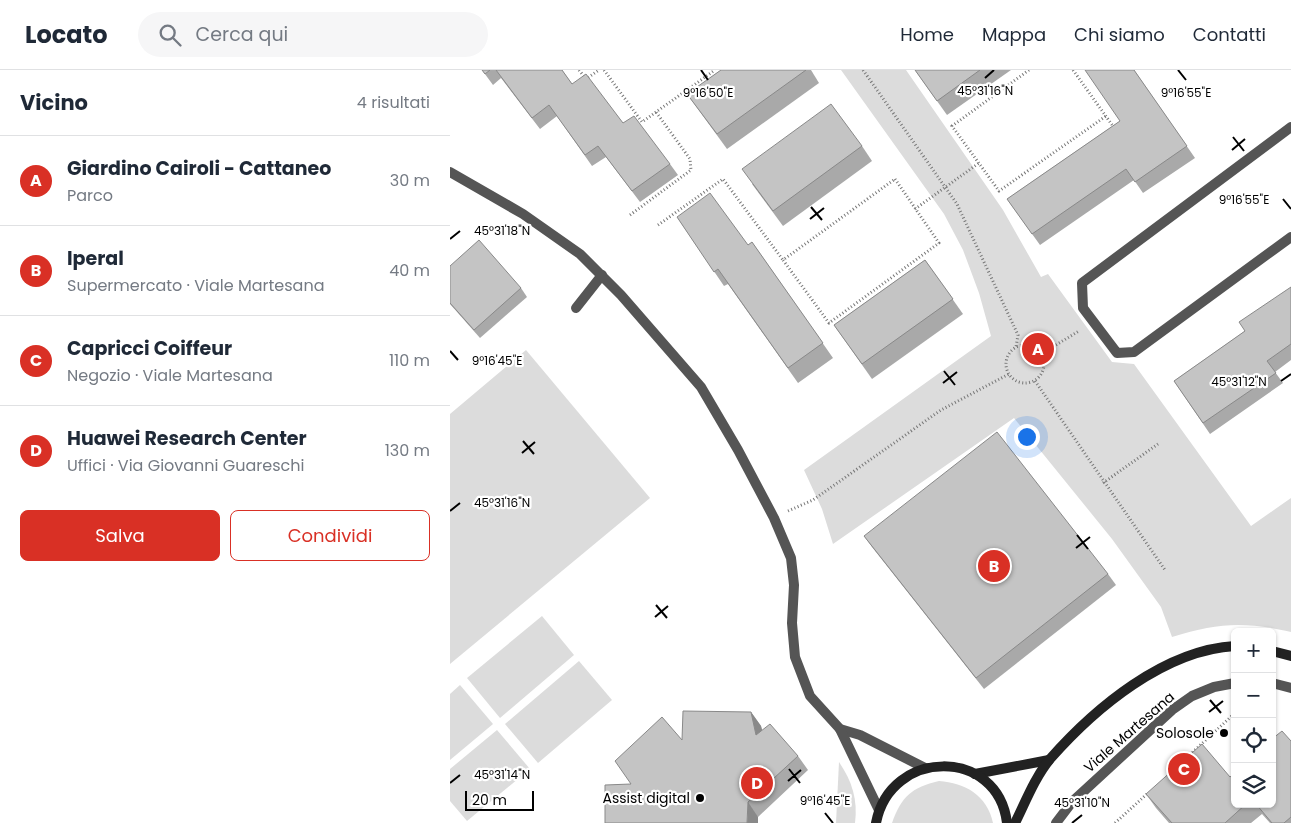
<!DOCTYPE html>
<html lang="it">
<head>
<meta charset="utf-8">
<style>
  :root { --surface:#fff; --page:#f6f6f7; --text:#1f2937; --muted:#747a83; --line:#e0e1e3; --accent:#d93025 }
  body { margin:0; font-family:Poppins,sans-serif; background:var(--page); color:var(--text) }
  .controls { position:absolute; right:15px; bottom:15px; display:grid; overflow:hidden; border-radius:8px; box-shadow:0 1px 4px #0004 }
  .controls button { width:45px; height:45px; display:grid; place-items:center; padding:0; border:0; border-bottom:1px solid var(--line); background:var(--surface); color:var(--text); font:25px sans-serif }
  .scale { position:absolute; left:15px; bottom:12px; width:69px; box-sizing:border-box; padding-left:5px; border:2px solid #000; border-top:0; font-size:14px; line-height:18px; white-space:nowrap; color:#000; -webkit-text-stroke:4px #fff; paint-order:stroke }
  .you { position:absolute; left:576px; top:366px; width:18px; height:18px; margin:-12px; border:4px solid #fff; border-radius:50%; background:#1a73e8; box-shadow:0 0 0 8px #1a73e833 }
  .badge { display:grid; place-items:center; width:32px; height:32px; border-radius:50%; background:var(--accent); color:#fff; font-size:16px; font-weight:700 }
  .pin { position:absolute; translate:-50% -50%; border:2px solid #fff; box-shadow:0 1px 5px #0006 }
  .list { margin:0; padding:0; list-style:none }
  h2 { display:flex; justify-content:space-between; align-items:center; height:65px; margin:0; padding:0 20px; font-size:21px }
  h2 small { font-size:16px; font-weight:400; color:var(--muted) }
  .list li { display:grid; grid-template-columns:32px 1fr auto; gap:15px; align-items:center; box-sizing:border-box; height:90px; padding:0 20px; border-top:1px solid var(--line) }
  .list b { display:block; font-size:19px; white-space:nowrap }
  .list p { margin:0; font-size:16px; white-space:nowrap; color:var(--muted) }
  .list em { font-size:16px; font-style:normal; color:var(--muted) }
  .actions { display:flex; gap:10px; padding:15px 20px }
  .actions a { flex:1; padding:11px 0; border:1px solid var(--accent); border-radius:8px; text-align:center; font-size:18px; color:var(--accent) }
  .actions .main { background:var(--accent); color:#fff }
  .icon { flex:none; width:28px; height:28px; fill:none; stroke:currentColor; stroke-width:2; stroke-linecap:round; stroke-linejoin:round }
  .map { position:relative; flex:none; width:841px; height:753px; overflow:hidden }
  header { display:flex; align-items:center; gap:30px; box-sizing:border-box; height:70px; padding:0 25px; background:var(--surface); border-bottom:1px solid var(--line) }
  header strong { font-size:24px }
  nav { display:flex; gap:28px; margin-inline-start:auto; font-size:18px }
  .search { width:350px; height:45px; background:var(--page); display:flex; align-items:center; gap:12px; box-sizing:border-box; padding:0 18px; border-radius:28px; color:var(--muted); font-size:19px }
  main { display:flex }
  aside { flex:1; background:var(--surface) }
  .map>svg:first-child { display:block }
</style>
</head>
<body>
<header>
<strong>Locato</strong>
<div class="search"><svg class="icon" aria-label="search" viewBox="0 0 24 24"><circle cx="10" cy="10" r="6"/><path d="M15 15l6 6"/></svg>Cerca qui</div>
<nav><a>Home</a><a>Mappa</a><a>Chi siamo</a><a>Contatti</a></nav>
</header>
<main>
<aside>
<h2>Vicino<small>4 risultati</small></h2>
<ul class="list">
<li><span class="badge">A</span><div><b>Giardino Cairoli - Cattaneo</b><p>Parco</p></div><em>30 m</em></li>
<li><span class="badge">B</span><div><b>Iperal</b><p>Supermercato · Viale Martesana</p></div><em>40 m</em></li>
<li><span class="badge">C</span><div><b>Capricci Coiffeur</b><p>Negozio · Viale Martesana</p></div><em>110 m</em></li>
<li><span class="badge">D</span><div><b>Huawei Research Center</b><p>Uffici · Via Giovanni Guareschi</p></div><em>130 m</em></li>
</ul>
<div class="actions"><a class="main">Salva</a><a>Condividi</a></div>
</aside>
<div class="map">
<svg width="841" height="753" viewBox="0 0 841 753">
  <rect width="100%" height="100%" fill="#fff"/>
  <g fill="#dcdcdc">
    <path d="M 391,0 L 456,0 L 553,140 L 591,207 L 598,204 L 662,292 L 684,294 L 801,456 L 841,428 L 841,562 C 794,551 767,553 722,567 L 711,537 L 662,469 L 564,348 L 383,474 L 372,439 L 354,400 L 541,266 L 529,223 L 513,180 L 494,144 Z"/>
    <polygon points="76,280 200,428 0,594 0,344"/>
    <polygon points="92,546 124,585 50,648 17,608"/>
    <polygon points="129,591 162,630 88,693 55,654"/>
    <polygon points="10,615 43,654 0,690 0,624"/>
    <polygon points="47,660 80,699 17,751 0,731 0,699"/>
    <path d="M 389,692 C 402,711 408,730 405,753 L 386,753 Z"/>
    <path d="M 489,711 C 515,713 537,725 543,753 L 442,753 C 451,727 462,717 489,711 Z"/>
  </g>
  <g fill="none" stroke-linecap="round" stroke-linejoin="round">
    <g stroke="#777" stroke-width="3" stroke-dasharray="1 2.5" stroke-linecap="butt">
      <polyline points="129,0 136,9 149,0"/>
      <polyline points="154,0 192,52 265,0"/>
      <polyline points="413,0 507,134 568,265 566,277"/>
      <polyline points="579,0 502,56 549,121 656,46"/>
      <polyline points="623,0 665,59"/>
      <polygon points="445,109 489,173 379,253 333,190"/>
      <polyline points="465,139 529,93"/>
      <polyline points="180,145 241,100 240,89 206,42"/>
      <polyline points="208,155 273,109 333,190"/>
      <circle cx="575" cy="294" r="19"/>
      <polyline points="591,284 629,261"/>
      <polyline points="585,311 715,500"/>
      <polyline points="653,413 708,374"/>
      <polyline points="338,441 363,430 491,340 559,304"/>
      <polyline points="732,692 785,643"/>
      <polyline points="665,753 698,723"/>
    </g>
    <polyline stroke="#555" stroke-width="10" points="126,238 152,205"/>
    <g stroke="#555" stroke-width="10">
      <polyline points="841,57 632,213 633,238 667,283 684,282 841,167"/>
      <polyline points="0,102 73,144 130,184 171,225 251,317 288,380 324,448 341,488 344,515 342,553 345,587 360,626 390,659 410,665 475,698"/>
      <polyline points="822,613 841,618"/>
      <polyline points="390,659 429,740"/>
      <polyline points="606,753 622,732 722,640 742,626 764,617 785,613"/>
    </g>
    <g stroke="#222" stroke-width="10">
      <polyline points="822,581 841,586"/>
      <polyline points="525,704 599,690"/>
      <path d="M 426,753 C 440,678 548,677 557,753"/>
      <path d="M 565,753 C 575,733 585,707 600,689 C 645,638 714,580 785,576"/>
    </g>
  </g>
  <g fill="#a9a9a9">
    <polygon points="32,0 112,0 122,14 173,53 220,94 228,105 190,132 156,87 142,96 107,46 90,59 51,8 43,15"/>
    <polygon points="271,0 361,0 369,13 277,79 237,24"/>
    <polygon points="465,0 561,0 497,45"/>
    <polygon points="684,0 745,88 693,123 684,110 590,175 557,129 670,51"/>
    <polygon points="412,76 422,91 333,156 302,114"/>
    <polygon points="227,147 298,175 302,172 383,288 348,313 278,214 274,216"/>
    <polygon points="475,190 513,244 422,309 384,255"/>
    <polygon points="0,196 71,218 77,227 30,268 0,234"/>
    <polygon points="841,217 841,290 825,302 833,313 760,364 724,311 795,261"/>
    <polygon points="414,466 658,504 666,515 534,619 422,477"/>
    <polygon points="301,642 311,656 312,660 348,686 358,700 308,747 181,714"/>
    <polygon points="841,671 841,753 820,753 812,744 801,753 719,753 706,738 696,724 785,734 822,734"/>
  </g>
  <g fill="#898989">
    <polygon points="301,642 311,656 317,679 306,665"/>
    <polygon points="298,732 308,747 308,753 297,753"/>
  </g>
  <g fill="#c4c4c4" stroke="#898989">
    <polygon points="32,0 40,0 35,4"/>
    <polygon points="46,0 112,0 122,14 136,4 173,53 184,46 220,94 182,121 148,76 135,85 99,35 82,48"/>
    <polygon points="271,0 356,0 267,64 237,24"/>
    <polygon points="465,0 530,0 487,31"/>
    <polygon points="635,0 684,0 737,76 685,112 676,99 582,164 557,129 670,51"/>
    <polygon points="381,34 412,76 323,141 292,99"/>
    <polygon points="260,123 298,175 302,172 373,273 338,298 268,199 264,202 227,147"/>
    <polygon points="29,170 71,218 24,260 0,233 0,196"/>
    <polygon points="475,190 503,229 412,294 384,255"/>
    <polygon points="841,217 841,274 817,291 826,303 753,353 724,311 795,261 789,252"/>
    <polygon points="547,362 658,504 526,608 414,466"/>
    <polygon points="233,641 301,642 306,665 320,654 348,686 298,732 297,753 155,753 155,715 181,714 165,691 212,647 232,670"/>
    <polygon points="832,661 841,671 841,747 834,753 822,753 806,734 822,734 822,669"/>
    <polygon points="752,674 780,707 785,703 785,734 796,734 775,753 722,753 696,724"/>
  </g>
  <path fill="none" stroke="#000" stroke-width="2" d="M 251,0 L 258,10M 728,0 L 736,10M 535,8 L 544,0M 783,67 L 794,81M 782,80 L 795,69M 833,129 L 841,139M 361,137 L 372,150M 360,149 L 374,138M 0,169 L 10,161M 0,281 L 8,290M 494,301 L 505,315M 831,311 L 841,304M 493,313 L 507,302M 73,371 L 84,384M 72,383 L 85,372M 0,441 L 10,433M 627,465 L 638,479M 626,478 L 640,467M 206,535 L 217,548M 205,547 L 218,536M 760,630 L 771,643M 759,642 L 773,631M 339,699 L 350,713M 338,711 L 351,700M 0,713 L 10,705M 375,743 L 383,753M 622,753 L 632,745"/>
  <g fill="#000" stroke="#fff" stroke-width="2">
    <circle cx="774" cy="663" r="5"/>
    <circle cx="250" cy="728" r="5"/>
  </g>
  <g text-anchor="middle" stroke-width="4.5" stroke-linejoin="round" paint-order="stroke">
    <g font-size="14" fill="#000" stroke="#fff">
      <text transform="translate(679 662) rotate(-41)" y="5">Viale Martesana</text>
    </g>
    <g font-size="14" fill="#000" stroke="#fff" text-anchor="end">
      <text x="764" y="668">Solosole</text>
      <text x="240" y="733">Assist digital</text>
    </g>
  </g>
  <g font-size="12" text-anchor="middle" fill="#000" stroke="#fff" stroke-width="4.5" stroke-linejoin="round" paint-order="stroke">
    <text x="535" y="25">45°31'16"N</text>
    <text x="258" y="27">9°16'50"E</text>
    <text x="736" y="27">9°16'55"E</text>
    <text x="794" y="134">9°16'55"E</text>
    <text x="52" y="165">45°31'18"N</text>
    <text x="47" y="295">9°16'45"E</text>
    <text x="789" y="316">45°31'12"N</text>
    <text x="52" y="437">45°31'16"N</text>
    <text x="52" y="709">45°31'14"N</text>
    <text x="375" y="735">9°16'45"E</text>
    <text x="632" y="737">45°31'10"N</text>
  </g>
</svg>
<div class="controls">
<button>+</button>
<button>−</button>
<button><svg class="icon" aria-label="locate" viewBox="0 0 24 24"><circle cx="12" cy="12" r="6"/><path d="M12 2v4M12 18v4M2 12h4M18 12h4"/></svg></button>
<button><svg class="icon" aria-label="layers" viewBox="0 0 24 24"><path d="M12 4l9 5-9 5-9-5zM3 14l9 5 9-5"/></svg></button>
</div>
<div class="scale">20 m</div>
<div class="you"></div>
<div class="pin badge" style="left:588px;top:279px">A</div>
<div class="pin badge" style="left:544px;top:496px">B</div>
<div class="pin badge" style="left:734px;top:699px">C</div>
<div class="pin badge" style="left:307px;top:713px">D</div>
</div>
</main>
</body>
</html>
